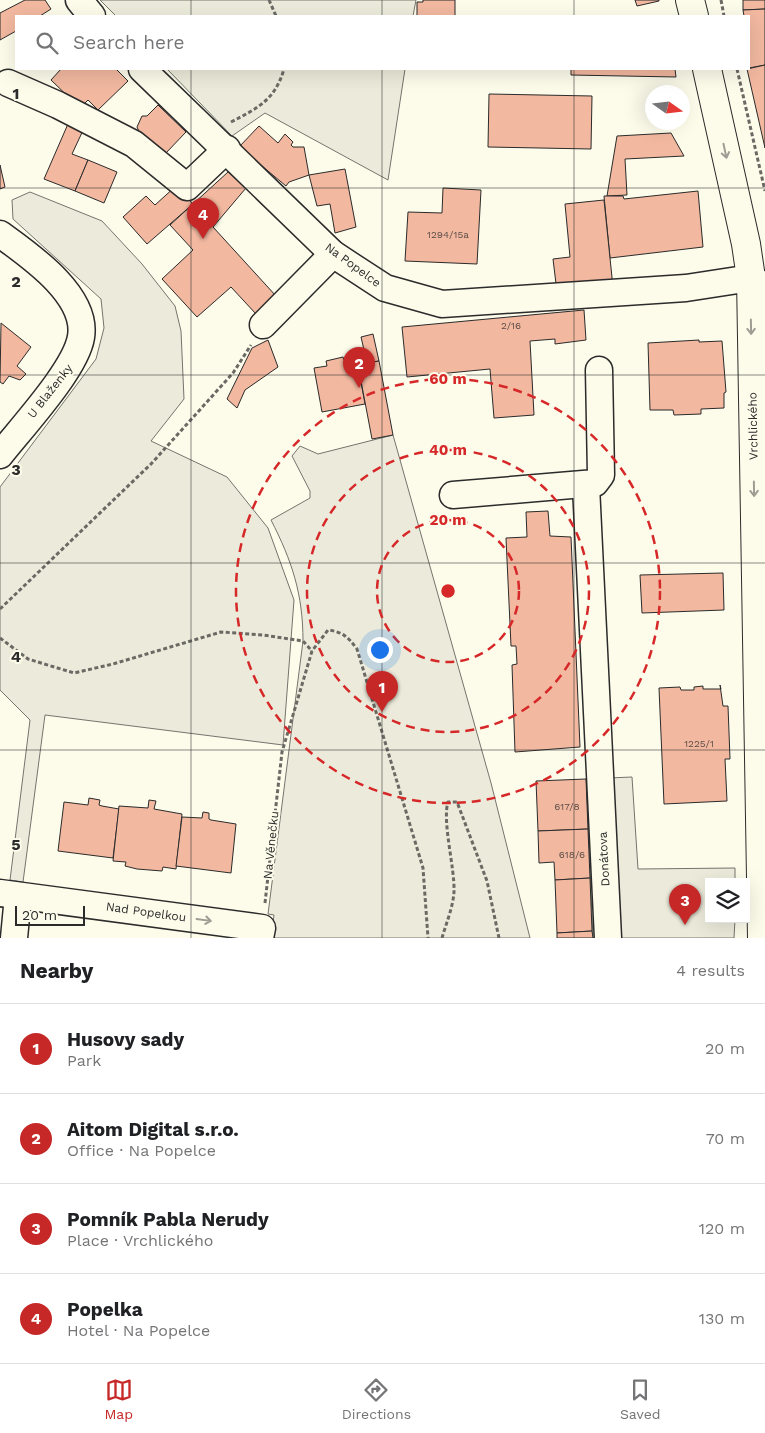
<!DOCTYPE html>
<html lang="en">
<head>
<meta charset="utf-8">
<style>
  :root { --surface:#fff; --page:#f2f2f2; --text:#202124; --muted:#757577; --line:#e0e0e0; --accent:#c62828 }
  body { margin:0; font-family:"Work Sans",sans-serif; background:var(--page); color:var(--text) }
  .controls { position:absolute; right:15px; bottom:15px; display:grid; overflow:hidden; border-radius:0px; box-shadow:0 5px 20px #0002 }
  .controls button { width:45px; height:45px; display:grid; place-items:center; padding:0; border:0; border-bottom:1px solid var(--line); background:var(--surface); color:var(--text); font:25px sans-serif }
  .compass { position:absolute; left:645px; top:85px; width:45px; height:45px; border-radius:50%; background:var(--surface); box-shadow:0 5px 20px #0002; rotate:104deg }
  .scale { position:absolute; left:15px; bottom:12px; width:70px; box-sizing:border-box; padding-left:5px; border:2px solid #2b2b2b; border-top:0; font-size:14px; line-height:18px; white-space:nowrap; color:#2b2b2b; -webkit-text-stroke:4px #fdfbea; paint-order:stroke }
  .you { position:absolute; left:379px; top:649px; width:18px; height:18px; margin:-12px; border:4px solid #fff; border-radius:50%; background:#1a73e8; box-shadow:0 0 0 8px #1a73e833 }
  .badge { display:grid; place-items:center; width:32px; height:32px; border-radius:50%; background:var(--accent); color:#fff; font-size:16px; font-weight:700 }
  .pin { position:absolute; translate:-50% -41px; filter:drop-shadow(0 1px 2px #0008) }
  .pin::after { content:''; position:absolute; top:26px; width:18px; height:15px; background:inherit; clip-path:polygon(0 0,100% 0,50% 100%) }
  .list { margin:0; padding:0; list-style:none }
  h2 { display:flex; justify-content:space-between; align-items:center; height:65px; margin:0; padding:0 20px; font-size:21px }
  h2 small { font-size:16px; font-weight:400; color:var(--muted) }
  .list li { display:grid; grid-template-columns:32px 1fr auto; gap:15px; align-items:center; box-sizing:border-box; height:90px; padding:0 20px; border-top:1px solid var(--line) }
  .list b { display:block; font-size:19px; white-space:nowrap }
  .list p { margin:0; font-size:16px; white-space:nowrap; color:var(--muted) }
  .list em { font-size:16px; font-style:normal; color:var(--muted) }
  .icon { flex:none; width:28px; height:28px; fill:none; stroke:currentColor; stroke-width:2; stroke-linecap:round; stroke-linejoin:round }
  .map { position:relative; flex:none; width:765px; height:938px; overflow:hidden }
  .search { position:absolute; background:var(--surface); box-shadow:0 5px 20px #0002; left:15px; right:15px; top:15px; height:55px; display:flex; align-items:center; gap:12px; box-sizing:border-box; padding:0 18px; border-radius:0px; color:var(--muted); font-size:19px }
  .sheet { height:425px; background:var(--surface) }
  nav { display:flex; justify-content:space-around; align-items:center; box-sizing:border-box; height:70px; border-top:1px solid var(--line); background:var(--surface); font-size:14px; color:var(--muted) }
  nav a { display:grid; justify-items:center; gap:2px }
  nav .on { color:var(--accent) }
  .map>svg:first-child { display:block }
</style>
</head>
<body>
<div class="map">
<svg width="765" height="938" viewBox="0 0 765 938">
  <rect width="100%" height="100%" fill="#fdfbea"/>
  <g fill="#ecebdb" stroke="#74746e">
    <polygon points="100,0 416,0 413,16 116,16"/>
    <polygon points="167,69 405,69 388,180 265,113 232,136"/>
    <polygon points="30,192 102,221 142,264 175,306 181,331 184,399 151,441 227,477 268,528 294,600 283,745 45,715 23,882 10,880 30,720 0,690 0,487 96,359 104,328 101,299 13,219 12,200"/>
    <path d="M 393,435 L 491,783 L 530,938 L 271,938 L 274,915 L 268,914 L 303,641 C 303,594 292,561 271,520 L 310,498 L 310,491 L 292,456 L 300,446 L 318,454 Z"/>
    <polygon points="632,777 638,869 735,868 735,882 709,882 709,919 735,919 734,938 593,938 586,779"/>
  </g>
  <g fill="#f2b8a0" stroke="#2b2b2b">
    <polygon points="25,0 45,0 51,9 40,16 16,16 16,31 0,40 0,13"/>
    <polygon points="423,0 455,0 455,16 417,16 417,2 423,2"/>
    <polygon points="635,0 659,0 659,1 637,6"/>
    <polygon points="743,0 765,0 765,9 743,10"/>
    <polygon points="765,9 765,65 749,68 749,16 744,16 743,10"/>
    <polygon points="765,65 765,148 747,69"/>
    <polygon points="61,69 116,69 128,81 98,110 88,100 80,108 51,80"/>
    <polygon points="571,69 675,69 676,77 571,75"/>
    <polygon points="489,94 592,96 591,149 488,147"/>
    <polygon points="158,105 186,132 165,154 148,138 142,138 137,127 142,116 147,116"/>
    <polygon points="71,117 86,124 72,154 88,160 75,191 44,179"/>
    <polygon points="259,126 278,143 285,134 293,142 291,145 293,147 304,147 309,175 289,182 286,186 239,147"/>
    <polygon points="671,133 684,156 625,159 627,195 607,196 617,136"/>
    <polygon points="88,160 117,172 104,203 75,191"/>
    <polygon points="0,165 5,187 0,189"/>
    <polygon points="345,169 356,227 335,233 330,204 317,206 309,175"/>
    <polygon points="228,172 246,188 213,227 276,296 256,314 231,287 197,317 162,279 193,250 170,225"/>
    <polygon points="176,186 193,204 147,244 123,217 146,196 155,205"/>
    <polygon points="443,188 481,190 477,264 405,261 408,212 442,213"/>
    <polygon points="698,191 703,247 610,258 604,196 623,196 624,199"/>
    <polygon points="604,200 613,287 557,292 553,259 570,257 565,204"/>
    <polygon points="584,310 586,340 555,344 555,339 530,341 534,415 494,418 490,369 407,377 402,327"/>
    <polygon points="1,323 31,347 17,366 26,374 20,380 9,376 3,384 0,382"/>
    <polygon points="373,334 379,361 367,363 361,337"/>
    <polygon points="268,340 278,367 245,390 237,408 227,399 252,348"/>
    <polygon points="699,340 699,342 722,341 726,392 724,393 724,408 701,409 701,414 674,415 673,410 650,410 648,343"/>
    <polygon points="343,357 345,362 357,360 365,404 322,412 314,368 327,366 326,361"/>
    <polygon points="365,357 367,363 379,361 393,435 372,439 357,360"/>
    <polygon points="548,511 550,536 571,537 580,747 515,752 512,665 517,664 516,646 511,646 506,538 527,537 526,512"/>
    <polygon points="723,573 724,610 642,613 640,575"/>
    <polygon points="720,685 723,706 728,706 730,759 725,759 727,801 664,804 659,688 680,687 681,690 694,690 694,687 703,686 703,689 721,689"/>
    <polygon points="586,779 588,829 538,831 536,781"/>
    <polygon points="89,798 100,800 99,805 102,806 119,809 113,858 58,851 64,802 88,805"/>
    <polygon points="149,800 156,801 154,809 182,814 176,869 163,867 162,871 137,869 125,866 126,862 113,861 119,806 148,808"/>
    <polygon points="203,812 209,813 209,819 211,820 236,824 231,873 176,866 182,817 202,818"/>
    <polygon points="588,829 590,878 555,880 554,862 539,863 538,831"/>
    <polygon points="590,878 592,931 557,933 555,880"/>
    <polygon points="592,931 593,938 557,938 557,933"/>
  </g>
  <g fill="none" stroke-linecap="round" stroke-linejoin="round">
    <g stroke="#2b2b2b" stroke-width="29">
      <g id="minor">
        <polyline points="79,0 92,16"/>
        <polyline points="142,69 333,254 385,288 442,304 686,288 751,278 765,287"/>
        <polyline points="8,83 58,105 134,144 187,187 227,149"/>
        <path d="M 0,234 C 29,255 88,295 81,337 C 76,369 22,427 0,455"/>
        <polyline points="263,325 333,254"/>
        <polyline points="586,486 608,938"/>
        <polyline points="453,495 595,483 601,475 599,370"/>
        <polyline points="0,893 262,928 260,938"/>
        <polyline points="14,938 18,896"/>
      </g>
    </g>
    <g stroke="#2b2b2b" stroke-width="30">
      <g id="major">
        <polyline points="690,0 694,16"/>
        <polyline points="707,69 746,244 751,278 762,938"/>
      </g>
    </g>
    <g stroke="#6a6964" stroke-width="3" stroke-dasharray="4 2.5" stroke-linecap="butt">
      <polyline points="269,0 276,16"/>
      <polyline points="721,0 724,16"/>
      <polyline points="737,69 765,191"/>
      <path d="M 231,122 C 258,108 275,100 284,69"/>
      <polyline points="0,609 151,464 233,373 251,345"/>
      <polyline points="0,638 28,659 74,673 113,664 221,632 263,635 303,641 312,651"/>
      <path d="M 265,903 L 282,752 L 312,651 L 328,630 C 343,632 348,637 357,649 L 423,868 L 428,938"/>
      <path d="M 442,938 C 446,924 453,907 454,892 C 455,868 442,822 448,802 L 457,802 L 487,881 L 499,938"/>
    </g>
    <use href="#minor" stroke="#fdfbea" stroke-width="26"/>
    <use href="#major" stroke="#fdfbea" stroke-width="28"/>
  </g>
  <defs><path id="oneway-shaft" d="M-6 0H5M1.5-3L5.5 0L1.5 3" fill="none" stroke-width="1.6" stroke-linecap="round" stroke-linejoin="round" transform="scale(1.25)"/></defs>
  <g stroke="#9e9d94">
    <use href="#oneway-shaft" transform="translate(725 151) rotate(78)"/>
    <use href="#oneway-shaft" transform="translate(751 327) rotate(89)"/>
    <use href="#oneway-shaft" transform="translate(754 489) rotate(89)"/>
    <use href="#oneway-shaft" transform="translate(204 920) rotate(8)"/>
  </g>
  <path fill="none" stroke="#2b2b2b" stroke-width="1" stroke-opacity="0.55" d="M 191,0 L 191,16M 382,0 L 382,16M 574,0 L 574,16M 191,69 L 191,938M 382,69 L 382,938M 574,69 L 574,938M 0,188 L 765,188M 0,375 L 765,375M 0,563 L 765,563M 0,750 L 765,750"/>
  <g fill="none" stroke="#d62828" stroke-width="2.5" stroke-dasharray="9 6">
    <circle cx="448" cy="591" r="71"/>
    <circle cx="448" cy="591" r="141"/>
    <circle cx="448" cy="591" r="212"/>
  </g>
  <g text-anchor="middle" stroke-width="4" stroke-linejoin="round" paint-order="stroke">
    <g font-size="10" fill="#5d4e48">
      <text x="448" y="238">1294/15a</text>
      <text x="511" y="329">2/16</text>
      <text x="699" y="747">1225/1</text>
      <text x="567" y="810">617/8</text>
      <text x="572" y="858">618/6</text>
    </g>
    <g font-size="12" fill="#2b2b2b" stroke="#fdfbea">
      <text transform="translate(353 265) rotate(36)" y="4">Na Popelce</text>
      <text transform="translate(50 391) rotate(-52)" y="4">U Blaženky</text>
      <text transform="translate(753 426) rotate(-91)" y="4">Vrchlického</text>
      <text transform="translate(271 845) rotate(-84)" y="4">Na Věnečku</text>
      <text transform="translate(604 859) rotate(-93)" y="4">Donátova</text>
      <text transform="translate(146 912) rotate(8)" y="4">Nad Popelkou</text>
    </g>
  </g>
  <g font-size="16" text-anchor="middle" font-weight="bold" fill="#2b2b2b" stroke="#fdfbea" stroke-width="4" stroke-linejoin="round" paint-order="stroke">
    <text x="16" y="99">1</text>
    <text x="16" y="287">2</text>
    <text x="16" y="475">3</text>
    <text x="16" y="662">4</text>
    <text x="16" y="850">5</text>
  </g>
  <circle cx="448" cy="591" r="8" fill="#d62828" stroke="#fdfbea" stroke-width="2.5"/>
  <g font-size="15" text-anchor="middle" font-weight="bold" fill="#d62828" stroke="#fdfbea" stroke-width="4" stroke-linejoin="round" paint-order="stroke">
    <text x="448" y="384">60 m</text>
    <text x="448" y="455">40 m</text>
    <text x="448" y="525">20 m</text>
  </g>
</svg>
<div class="controls">
<button><svg class="icon" aria-label="layers" viewBox="0 0 24 24"><path d="M12 4l9 5-9 5-9-5zM3 14l9 5 9-5"/></svg></button>
</div>
<svg class="compass" viewBox="-18 -18 36 36"><path d="M0-13l5 13h-10z" fill="#e53935"/><path d="M0 13l5-13h-10z" fill="#757577"/></svg>
<div class="scale">20 m</div>
<div class="you"></div>
<div class="pin badge" style="left:382px;top:712px">1</div>
<div class="pin badge" style="left:359px;top:388px">2</div>
<div class="pin badge" style="left:685px;top:925px">3</div>
<div class="pin badge" style="left:203px;top:239px">4</div>
<div class="search"><svg class="icon" aria-label="search" viewBox="0 0 24 24"><circle cx="10" cy="10" r="6"/><path d="M15 15l6 6"/></svg>Search here</div>
</div>
<section class="sheet">
<h2>Nearby<small>4 results</small></h2>
<ul class="list">
<li><span class="badge">1</span><div><b>Husovy sady</b><p>Park</p></div><em>20 m</em></li>
<li><span class="badge">2</span><div><b>Aitom Digital s.r.o.</b><p>Office · Na Popelce</p></div><em>70 m</em></li>
<li><span class="badge">3</span><div><b>Pomník Pabla Nerudy</b><p>Place · Vrchlického</p></div><em>120 m</em></li>
<li><span class="badge">4</span><div><b>Popelka</b><p>Hotel · Na Popelce</p></div><em>130 m</em></li>
</ul>
</section>
<nav>
<a class="on"><svg class="icon" aria-label="map" viewBox="0 0 24 24"><path d="M3 6l6-2 6 2 6-2v14l-6 2-6-2-6 2zM9 4v14M15 6v14"/></svg>Map</a>
<a><svg class="icon" aria-label="directions" viewBox="0 0 24 24"><path d="M12 3l9 9-9 9-9-9zM9 14v-3h6M13 9l2 2-2 2"/></svg>Directions</a>
<a><svg class="icon" aria-label="saved" viewBox="0 0 24 24"><path d="M7 4h10v16l-5-4-5 4z"/></svg>Saved</a>
</nav>
</body>
</html>
